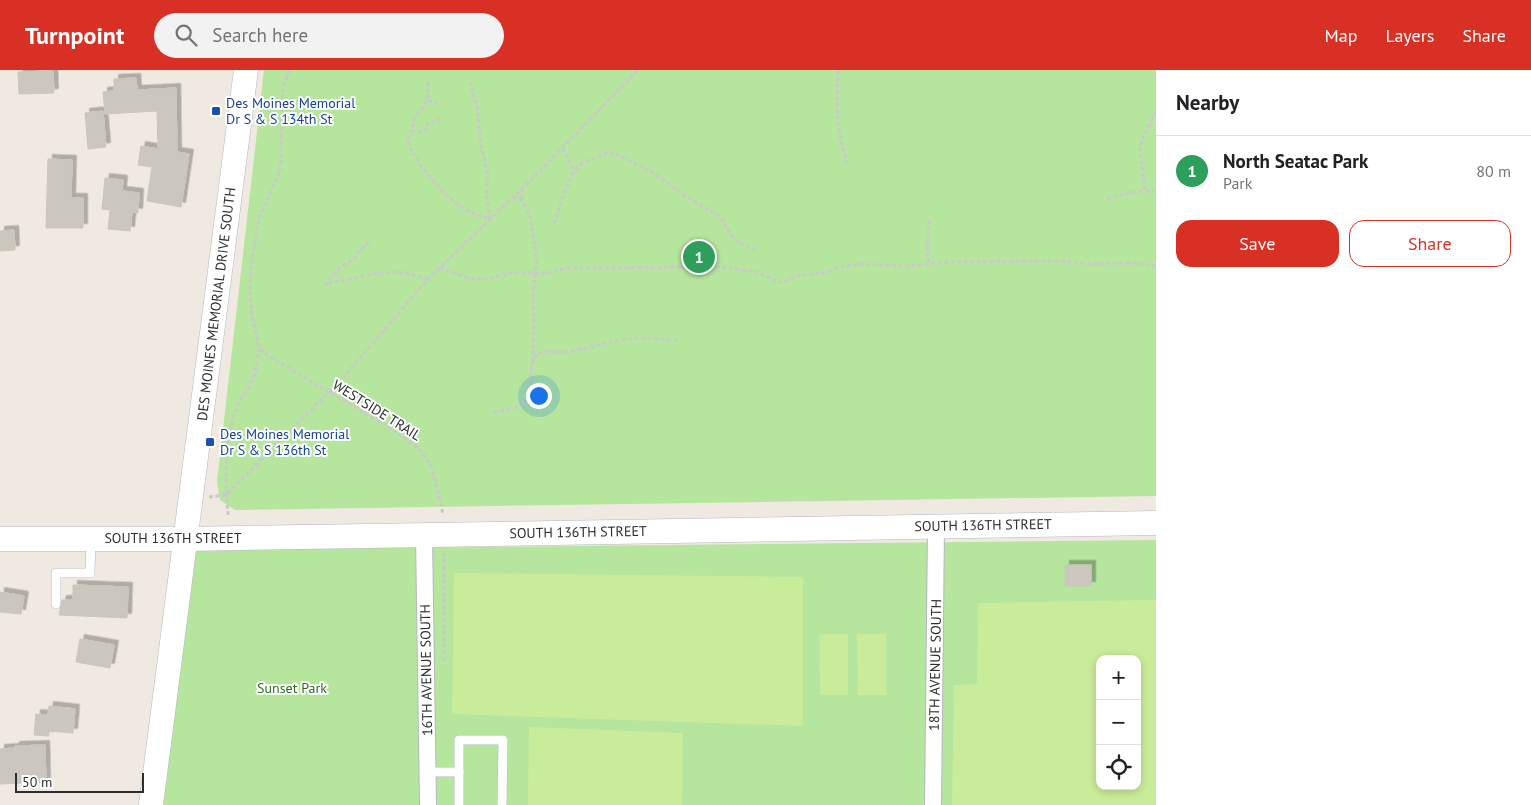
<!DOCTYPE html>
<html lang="en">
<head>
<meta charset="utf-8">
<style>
  :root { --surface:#fff; --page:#f2f2f2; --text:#202124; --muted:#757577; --line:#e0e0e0; --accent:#d93025 }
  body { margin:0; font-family:"PT Sans",sans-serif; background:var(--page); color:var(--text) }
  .controls { position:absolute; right:15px; bottom:15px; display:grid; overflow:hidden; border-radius:10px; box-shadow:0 2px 8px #0003 }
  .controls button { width:45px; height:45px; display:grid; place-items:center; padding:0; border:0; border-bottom:1px solid var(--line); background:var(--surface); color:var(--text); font:25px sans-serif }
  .scale { position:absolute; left:15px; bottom:12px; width:129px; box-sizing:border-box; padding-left:5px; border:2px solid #2e2e2e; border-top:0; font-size:14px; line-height:18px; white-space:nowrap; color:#2e2e2e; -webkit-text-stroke:4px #fff; paint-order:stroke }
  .you { position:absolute; left:538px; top:325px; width:18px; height:18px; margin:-12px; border:4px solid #fff; border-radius:50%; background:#1a73e8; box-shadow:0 0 0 8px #1a73e833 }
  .badge { display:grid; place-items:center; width:32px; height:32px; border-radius:50%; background:var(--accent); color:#fff; font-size:16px; font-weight:700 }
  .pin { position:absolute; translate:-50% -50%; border:2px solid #fff; box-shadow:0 1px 5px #0006 }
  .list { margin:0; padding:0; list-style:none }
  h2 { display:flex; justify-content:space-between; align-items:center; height:65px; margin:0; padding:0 20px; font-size:21px }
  h2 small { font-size:16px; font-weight:400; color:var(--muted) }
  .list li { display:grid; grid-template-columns:32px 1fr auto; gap:15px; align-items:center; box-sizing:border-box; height:70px; padding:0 20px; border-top:1px solid var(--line) }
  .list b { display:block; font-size:19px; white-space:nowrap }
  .list p { margin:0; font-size:16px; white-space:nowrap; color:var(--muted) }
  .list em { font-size:16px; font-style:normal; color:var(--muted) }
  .actions { display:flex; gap:10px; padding:15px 20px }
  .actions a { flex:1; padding:11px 0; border:1px solid var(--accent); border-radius:15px; text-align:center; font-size:18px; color:var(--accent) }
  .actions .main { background:var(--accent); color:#fff }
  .icon { flex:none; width:28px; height:28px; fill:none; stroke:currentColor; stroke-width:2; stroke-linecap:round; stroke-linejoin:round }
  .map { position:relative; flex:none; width:1156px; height:735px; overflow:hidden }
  header { display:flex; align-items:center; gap:30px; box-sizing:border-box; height:70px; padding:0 25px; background:var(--accent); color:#fff }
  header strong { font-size:24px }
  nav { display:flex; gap:28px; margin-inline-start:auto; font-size:18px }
  .search { width:350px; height:45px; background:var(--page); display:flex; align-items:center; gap:12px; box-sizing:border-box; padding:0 18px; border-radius:28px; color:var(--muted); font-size:19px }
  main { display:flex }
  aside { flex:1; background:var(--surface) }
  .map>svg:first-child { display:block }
</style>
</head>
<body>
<header>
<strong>Turnpoint</strong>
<div class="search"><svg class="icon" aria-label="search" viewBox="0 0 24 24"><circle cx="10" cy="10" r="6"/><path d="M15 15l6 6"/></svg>Search here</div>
<nav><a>Map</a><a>Layers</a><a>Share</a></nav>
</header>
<main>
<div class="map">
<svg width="1156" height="735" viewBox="0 0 1156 735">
  <defs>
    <filter id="shadow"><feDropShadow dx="4.5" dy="-4.5" stdDeviation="0" flood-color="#0004"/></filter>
  </defs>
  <rect width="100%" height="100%" fill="#efe9e1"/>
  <g fill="#b6e59e" fill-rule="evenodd">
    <polygon points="264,0 1156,0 1156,426 235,440 220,430 217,412"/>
    <path d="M 1156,470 L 1156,735 L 160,735 L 192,480 ZM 1100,589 L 1137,589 L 1137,716 L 1100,716 Z"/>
  </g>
  <g fill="#c9ec9a" fill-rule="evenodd">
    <polygon points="454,503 803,507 803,656 452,644"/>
    <path d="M 1156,530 L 1156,735 L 952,735 L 954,615 L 977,614 L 978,533 ZM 1100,589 L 1137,589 L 1137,716 L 1100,716 Z"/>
    <polygon points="819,564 848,564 848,625 820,625"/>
    <polygon points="857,564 886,564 886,625 858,625"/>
    <polygon points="529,657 683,663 682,735 528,735"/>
  </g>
  <g fill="#cbc7bf" stroke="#cbc5ba" filter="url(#shadow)">
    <polygon points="53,1 54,23 19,24 18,2"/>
    <polygon points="136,8 137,20 176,18 177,82 189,84 181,137 147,131 152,97 138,95 141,76 158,79 157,41 105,44 103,22 114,21 114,9"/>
    <polygon points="103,41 106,77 88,79 85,43"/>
    <polygon points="48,89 72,90 71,128 83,128 83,158 46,158"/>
    <polygon points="105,108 123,110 122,121 139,123 138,143 132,142 130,161 108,159 110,140 102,139"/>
    <polygon points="14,160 15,180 0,181 0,161"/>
    <rect x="1065" y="495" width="26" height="21"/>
    <polygon points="73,515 128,517 127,548 59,545 62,530 73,530"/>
    <polygon points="0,522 24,526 21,544 0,542"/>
    <polygon points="80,569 114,575 110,598 76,592"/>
    <polygon points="49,636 75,639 73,663 49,661 49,666 34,665 36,644 48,645"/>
    <polygon points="45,675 46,712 0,714 0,679 15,678 15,676"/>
  </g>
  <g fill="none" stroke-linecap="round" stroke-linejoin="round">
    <g stroke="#b4b7c1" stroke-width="10">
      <g id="lane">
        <polyline points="56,534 56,503 90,503 91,471"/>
        <polyline points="428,702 459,702"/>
        <polyline points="459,735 459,670 503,670 502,735"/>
      </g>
    </g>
    <g stroke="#b4b7c1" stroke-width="18">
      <g id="street">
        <polyline points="424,465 428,735"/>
        <polyline points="933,735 936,456"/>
      </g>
    </g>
    <g stroke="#b4b7c1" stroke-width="25">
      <g id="secondary">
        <polyline points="0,469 185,469 1156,453"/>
        <polyline points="151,735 246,0"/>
      </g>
    </g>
    <g stroke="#c9c9c9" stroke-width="3" stroke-dasharray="4 2.5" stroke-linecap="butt">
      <polyline points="289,0 283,19 281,45 281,94 278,106 259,148 251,196 250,222 252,244 259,278 270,287 394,360 420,380 429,392 434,405 443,444"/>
      <path d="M 838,0 C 837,31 835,64 848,92"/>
      <path d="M 428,12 C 427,27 428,36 415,46 L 412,60 L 407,70 C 414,92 443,124 461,137 C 470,143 480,146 490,149 L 486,119 L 488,104 L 481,76 L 477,36 L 470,12"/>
      <polyline points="428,31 434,31 441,35"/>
      <polyline points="1156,42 1142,70 1140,80 1145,121 1155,121 1156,126"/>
      <polyline points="412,60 416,63 426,60 428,53 438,51 442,47"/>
      <polyline points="563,78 574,101"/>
      <polyline points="522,119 522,131"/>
      <polyline points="513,127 522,131 526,137 530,147 537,193 533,222 534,251 533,292"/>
      <polyline points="1107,129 1128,123 1145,121"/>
      <polyline points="554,154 562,128 574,101 582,93 607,83 618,85 652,102 690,129 721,147 730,164 739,173 755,179"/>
      <polyline points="369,172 359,181 356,187 341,197 325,214 373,204 396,202 406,203 428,209"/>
      <polyline points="929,193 927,183 929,149"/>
      <polyline points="440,197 470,209 485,209 510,203 547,203 567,198 722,197 757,202 781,213 797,206 827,202 840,197 860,194 907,196 948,192 1065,191 1087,194 1133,193 1156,196"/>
      <path d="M 494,342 C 501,340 510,340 517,337 C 538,330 525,298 537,285 C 545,278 557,283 567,282 C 594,277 619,268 647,268 C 657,268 667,270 678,271"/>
      <polyline points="209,427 226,425 340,311 428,209 535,106 638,0"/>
      <path d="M 228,445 C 225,409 224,369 238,335 C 239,330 243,327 246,322 C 255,308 257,295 259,279"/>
      <polyline points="444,483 444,592"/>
    </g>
    <use href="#lane" stroke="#fff" stroke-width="9"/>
    <use href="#street" stroke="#fff" stroke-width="16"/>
    <use href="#secondary" stroke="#fff" stroke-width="24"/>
  </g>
  <g fill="#1a4fb4" stroke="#fff" stroke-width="2">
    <rect x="211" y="36" width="10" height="10" rx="2.5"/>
    <rect x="205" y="367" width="10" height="10" rx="2.5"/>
  </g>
  <g text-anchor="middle" stroke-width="4" stroke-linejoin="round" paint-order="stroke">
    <g font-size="14" fill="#164399" stroke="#fff" text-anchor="start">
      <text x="226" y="38">Des Moines Memorial<tspan x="226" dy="16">Dr S &amp; S 134th St</tspan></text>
      <text x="220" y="369">Des Moines Memorial<tspan x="220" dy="16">Dr S &amp; S 136th St</tspan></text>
    </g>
    <g font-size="14" fill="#2e2e2e" stroke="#fff">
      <text transform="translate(216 234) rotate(-83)" y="5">DES MOINES MEMORIAL DRIVE SOUTH</text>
      <text transform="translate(377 340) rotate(32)" y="5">WESTSIDE TRAIL</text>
      <text transform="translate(983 455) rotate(-1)" y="5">SOUTH 136TH STREET</text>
      <text transform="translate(578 462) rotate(-1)" y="5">SOUTH 136TH STREET</text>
      <text x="173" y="473">SOUTH 136TH STREET</text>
      <text transform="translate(935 595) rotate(-89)" y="5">18TH AVENUE SOUTH</text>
      <text transform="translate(426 600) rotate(-91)" y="5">16TH AVENUE SOUTH</text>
    </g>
    <g font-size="14" fill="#2c6e1b" stroke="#fff">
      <text x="292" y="623">Sunset Park</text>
    </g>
  </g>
</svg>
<div class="controls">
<button>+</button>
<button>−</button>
<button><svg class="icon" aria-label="locate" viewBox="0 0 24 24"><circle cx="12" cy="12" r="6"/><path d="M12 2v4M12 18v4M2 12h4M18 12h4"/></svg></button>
</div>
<div class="scale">50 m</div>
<div class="you"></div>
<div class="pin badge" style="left:699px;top:187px;background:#2e9e5b">1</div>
</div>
<aside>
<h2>Nearby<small></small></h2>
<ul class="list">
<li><span class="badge" style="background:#2e9e5b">1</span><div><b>North Seatac Park</b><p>Park</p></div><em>80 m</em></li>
</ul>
<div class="actions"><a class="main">Save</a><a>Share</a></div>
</aside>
</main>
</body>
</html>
